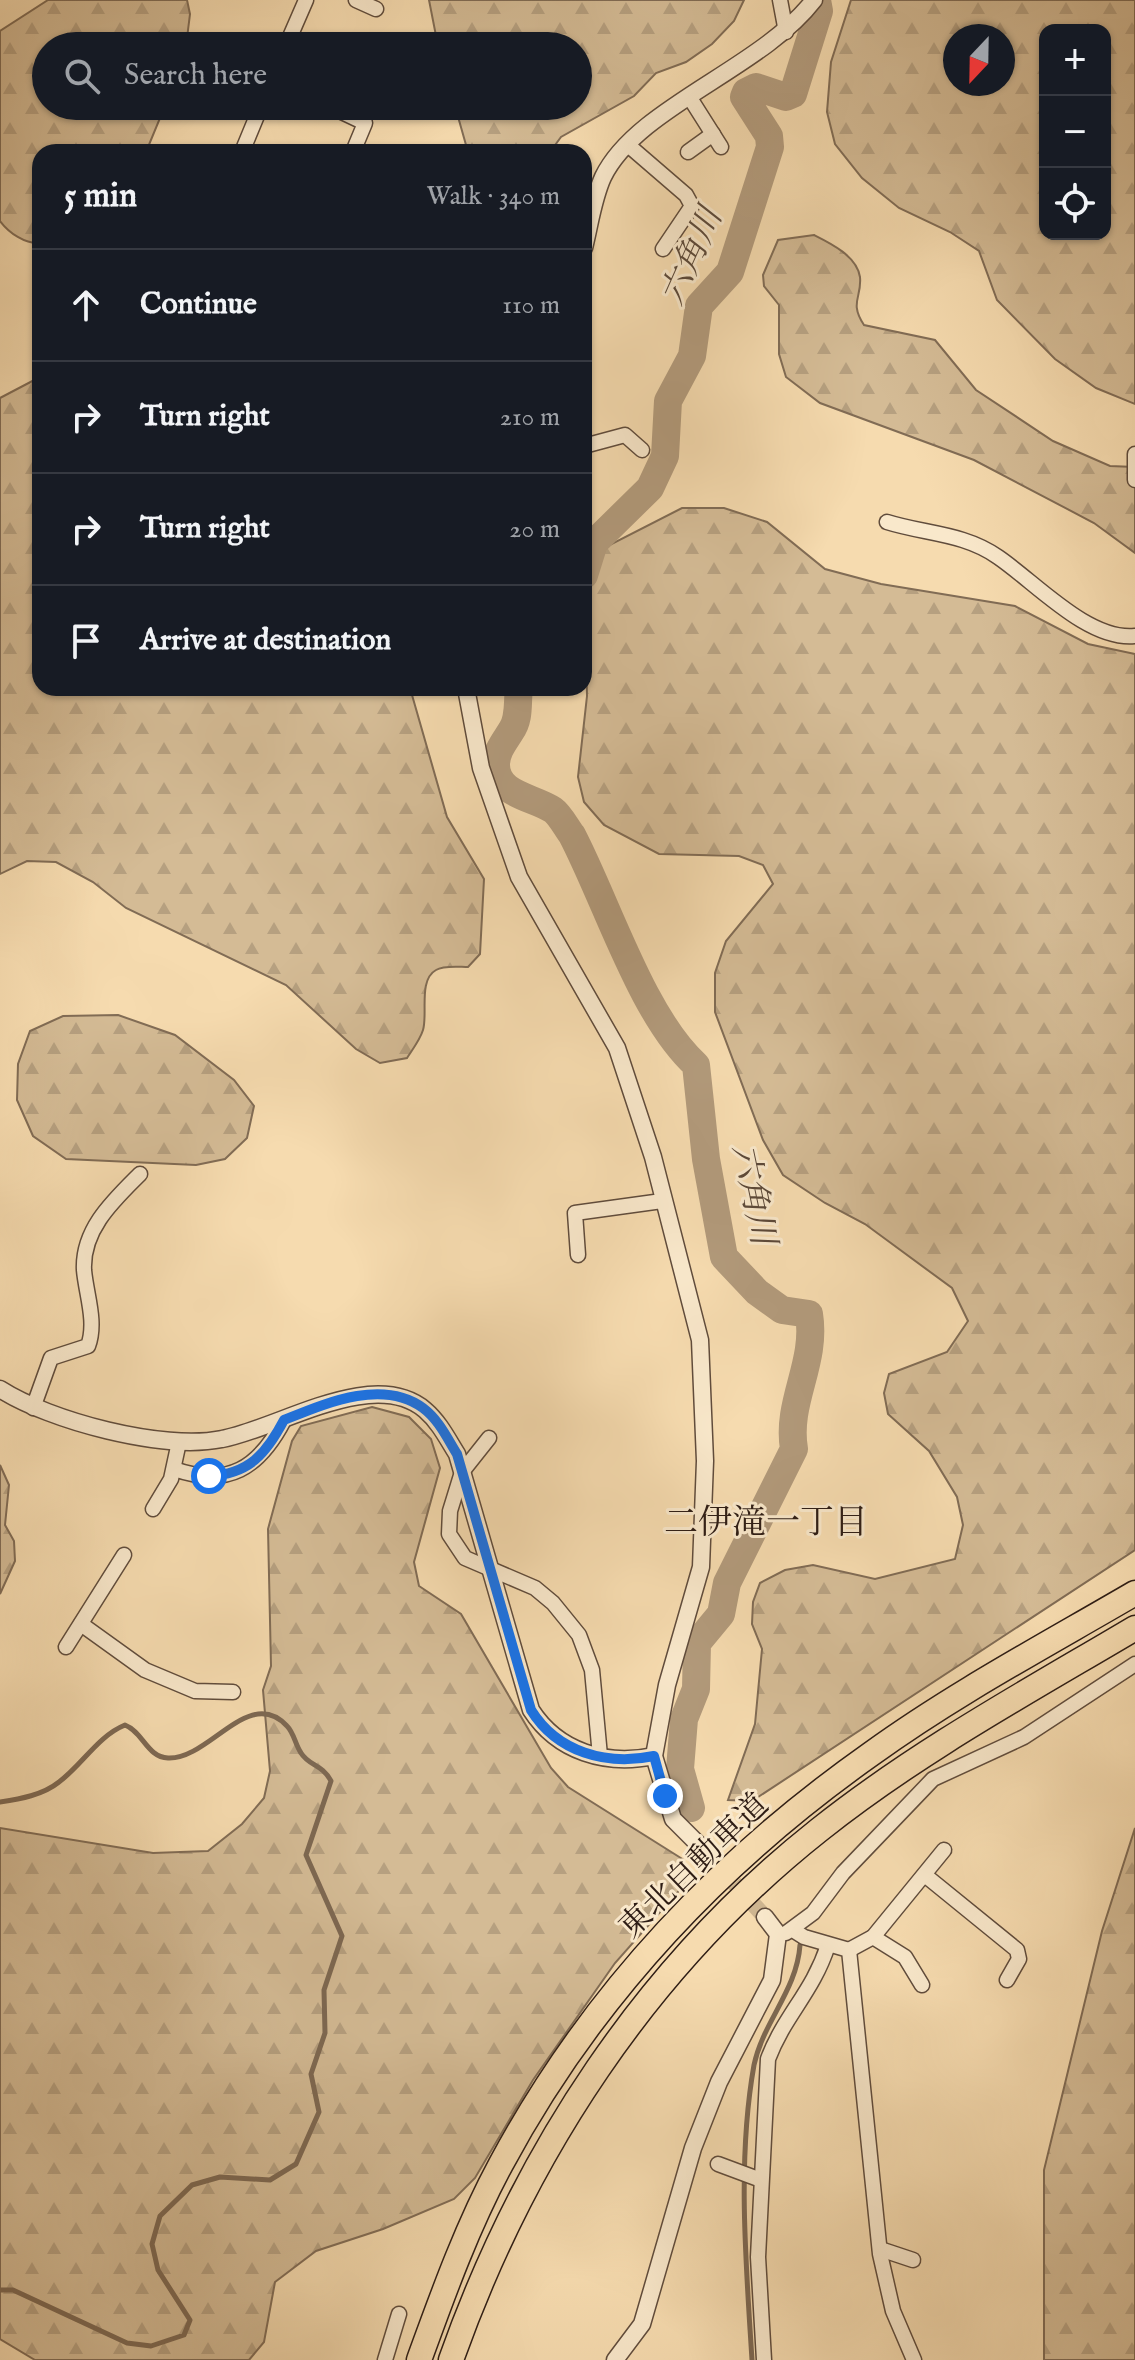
<!DOCTYPE html>
<html lang="en">
<head>
<meta charset="utf-8">
<style>
  :root { --surface:#171b24; --page:#20242c; --text:#f1f3f6; --muted:#9ea1a6; --line:#363941 }
  body { margin:0; font-family:"IM FELL English","Noto Serif JP",serif; background:var(--page); color:var(--text) }
  .controls { position:absolute; right:24px; top:24px; display:grid; overflow:hidden; border-radius:16px; box-shadow:0 2px 6px #0004 }
  .controls button { width:72px; height:72px; display:grid; place-items:center; padding:0; border:0; border-bottom:2px solid var(--line); background:var(--surface); color:var(--text); font:40px sans-serif }
  .compass { position:absolute; left:943px; top:24px; width:72px; height:72px; border-radius:50%; background:var(--surface); box-shadow:0 2px 6px #0004; rotate:202deg }
  .stop { position:absolute; width:24px; height:24px; margin:-18px; border:6px solid #1a73e8; border-radius:50%; background:#fff }
  .stop.end { background:#1a73e8; border-color:#fff; box-shadow:0 2px 8px #0008 }
  .list { margin:0; padding:0; list-style:none }
  h2 { display:flex; justify-content:space-between; align-items:center; height:104px; margin:0; padding:0 32px; font-size:34px }
  h2 small { font-size:26px; font-weight:400; color:var(--muted) }
  .list li { display:grid; grid-template-columns:52px 1fr auto; gap:24px; align-items:center; box-sizing:border-box; height:112px; padding:0 32px; border-top:2px solid var(--line) }
  .list b { display:block; font-size:30px; white-space:nowrap }
  .list em { font-size:26px; font-style:normal; color:var(--muted) }
  .icon { flex:none; width:44px; height:44px; fill:none; stroke:currentColor; stroke-width:2; stroke-linecap:round; stroke-linejoin:round }
  .map { position:relative; flex:none; width:1135px; height:2360px; overflow:hidden }
  .search { position:absolute; background:var(--surface); box-shadow:0 2px 6px #0004; left:32px; top:32px; width:560px; height:88px; display:flex; align-items:center; gap:20px; box-sizing:border-box; padding:0 28px; border-radius:44px; color:var(--muted); font-size:30px }
  .panel { position:absolute; background:var(--surface); box-shadow:0 2px 6px #0004; left:32px; top:144px; width:560px; height:552px; border-radius:24px }
  .map>svg:first-child { display:block }
</style>
</head>
<body>
<div class="map">
<svg width="1135" height="2360" viewBox="0 0 1135 2360">
  <defs>
    <pattern id="forest-firs" width="22" height="20" patternUnits="userSpaceOnUse" patternTransform="scale(2)"><rect width="22" height="20" fill="#d4bb95"/><path d="M5 1l3.5 6h-7zM16 11l3.5 6h-7z" fill="#b6a080"/></pattern>
  </defs>
  <rect width="100%" height="100%" fill="#f6dbaf"/>
  <filter id="stains"><feTurbulence type="fractalNoise" baseFrequency=".0025" numOctaves="4"/><feColorMatrix values="0 0 0 0 .2 0 0 0 0 .09 0 0 0 0 .02 0 0 0 .5 -.17"/></filter>
  <radialGradient id="worn" r=".72"><stop offset=".6" stop-color="#630" stop-opacity="0"/><stop offset="1" stop-color="#630" stop-opacity=".3"/></radialGradient>
  <g fill="url(#forest-firs)" stroke="#816c55" stroke-width="2" fill-rule="evenodd">
    <path d="M 48,0 L 187,0 L 190,14 L 186,46 L 46,46 L 46,106 L 165,106 L 146,152 L 40,152 L 40,243 C 25,244 9,233 0,221 L 0,31 Z"/>
    <polygon points="429,0 744,0 734,21 712,44 686,62 656,73 634,96 561,137 550,152 468,152 455,106 578,106 578,46 438,46"/>
    <path d="M 851,0 L 1135,0 L 1135,404 L 1096,388 L 1055,359 L 997,300 L 979,251 L 950,232 L 899,208 L 862,178 L 835,144 L 827,112 L 831,62 ZM 1045,30 L 1105,30 L 1105,234 L 1045,234 ZM 955,36 L 1003,36 L 1003,84 L 955,84 Z"/>
    <path d="M 814,235 C 830,243 857,256 860,277 C 862,298 849,302 864,325 L 935,340 L 976,390 L 1053,441 L 1110,466 L 1135,467 L 1135,553 L 1094,523 L 974,460 L 820,403 L 786,377 L 779,354 L 779,305 L 764,286 L 763,275 L 778,240 Z"/>
    <path d="M 40,377 L 40,688 L 410,688 L 447,817 L 484,879 L 480,954 L 468,967 C 459,967 444,965 436,970 C 418,980 428,1014 423,1030 C 420,1040 412,1050 407,1058 L 380,1063 L 356,1049 L 286,985 L 126,908 L 93,882 L 56,862 L 27,861 L 0,874 L 0,398 Z"/>
    <polygon points="682,508 724,508 767,522 825,569 881,584 1015,606 1088,644 1135,654 1135,1550 752,1801 728,1800 755,1724 762,1649 752,1624 753,1602 760,1583 785,1570 813,1565 875,1579 955,1559 963,1525 957,1497 929,1451 888,1414 884,1393 889,1374 947,1352 968,1321 952,1288 865,1224 825,1203 783,1175 763,1140 715,1012 715,973 726,941 773,884 763,865 739,856 659,854 604,825 584,802 578,777 587,696 584,558"/>
    <polygon points="118,1015 175,1035 234,1080 254,1106 247,1138 225,1159 196,1165 66,1159 33,1136 17,1100 18,1064 30,1031 63,1016"/>
    <polygon points="372,1407 409,1417 431,1439 440,1468 414,1562 419,1586 461,1614 551,1768 568,1787 684,1860 685,1884 615,1963 533,2080 475,2178 454,2199 383,2229 316,2251 275,2282 264,2342 249,2360 35,2360 0,2339 0,1828 153,1853 208,1851 242,1824 264,1798 270,1771 263,1690 271,1666 268,1529 292,1441 301,1426"/>
    <polygon points="0,1465 9,1485 5,1525 14,1541 15,1561 0,1594"/>
    <polygon points="1135,1828 1135,2360 1044,2360 1044,2170 1102,1931"/>
  </g>
  <g fill="none" stroke-linecap="round" stroke-linejoin="round">
    <g stroke="#7d6852" stroke-width="5">
      <path d="M 0,1802 C 20,1799 43,1795 59,1782 C 82,1765 98,1736 125,1725 C 143,1732 147,1757 168,1758 C 209,1760 249,1685 287,1726 C 294,1733 295,1744 301,1753 C 309,1766 322,1764 331,1781 L 306,1855 L 342,1936 L 324,1990 L 325,2033 L 311,2074 L 319,2112 L 296,2164 L 270,2180 L 220,2177 L 192,2185 L 160,2216 L 152,2244 L 158,2270 L 190,2320 L 184,2335 L 151,2346 L 127,2343 L 13,2290 L 0,2290"/>
      <path d="M 752,2360 C 746,2264 737,2160 754,2065 C 763,2022 797,1990 800,1945"/>
    </g>
    <g stroke="#b29a7b" stroke-width="28">
      <polyline points="584,575 594,543 650,488 665,456 668,401 692,356 699,306 730,272 770,147 769,136 744,97 746,92 756,87 786,97 793,94 819,11 817,0"/>
      <path d="M 519,688 C 517,702 520,719 511,731 C 505,741 496,751 496,765 C 496,795 534,797 553,810 C 560,815 566,827 572,835 C 607,902 642,1016 696,1065 L 706,1159 L 724,1257 L 757,1292 L 782,1310 L 809,1314 C 817,1364 786,1401 794,1449 L 727,1583 L 721,1614 L 697,1643 L 696,1689 L 684,1719 L 680,1769 L 691,1808"/>
    </g>
    <polyline stroke="#ceb590" stroke-width="16" stroke-dasharray="16 8" stroke-linecap="butt" points="702,1848 765,1917"/>
    <g stroke="#604c3c" stroke-width="17">
      <g id="minor">
        <polyline points="356,0 376,9"/>
        <polyline points="780,0 786,32"/>
        <polyline points="286,46 306,0"/>
        <polyline points="690,98 721,147"/>
        <polyline points="329,106 365,123 355,147"/>
        <polyline points="628,145 686,195 692,206 663,249"/>
        <polyline points="242,152 261,106"/>
        <polyline points="688,152 713,134"/>
        <polyline points="584,446 625,435 642,450"/>
        <polyline points="1135,454 1135,480"/>
        <path d="M 887,522 C 925,534 964,533 998,557 C 1035,582 1088,641 1135,636"/>
        <polyline points="578,1255 575,1213 662,1201"/>
        <path d="M 33,1408 L 51,1358 L 88,1346 C 97,1322 86,1294 84,1270 C 82,1229 114,1200 140,1174"/>
        <polyline points="489,1438 462,1472 450,1511 449,1534 465,1558 535,1588 553,1603 579,1635 592,1670 600,1756"/>
        <path d="M 174,1469 C 228,1488 259,1468 284,1420"/>
        <polyline points="153,1509 171,1479 179,1442"/>
        <polyline points="81,1624 145,1670 195,1691 233,1692"/>
        <polyline points="66,1647 124,1555"/>
        <polyline points="926,1876 1017,1950 1019,1959 1007,1980"/>
        <polyline points="793,1930 804,1937 849,1950 880,2254 893,2311 914,2360"/>
        <polyline points="786,1933 813,1913 843,1873 933,1779 1024,1737 1135,1664"/>
        <polyline points="873,1937 905,1957 922,1985"/>
        <polyline points="849,1950 873,1937 944,1850"/>
        <polyline points="718,2164 761,2180"/>
        <polyline points="880,2249 913,2260"/>
        <polyline points="385,2360 399,2314"/>
        <path d="M 764,2360 L 758,2257 L 768,2059 C 784,2016 813,1992 828,1945"/>
      </g>
    </g>
    <g stroke="#604c3c" stroke-width="19">
      <g id="tertiary">
        <path d="M 584,248 C 590,224 593,199 603,177 C 637,107 761,69 814,0"/>
        <polyline points="466,688 481,768 519,877 617,1048 653,1157 700,1340 705,1461 701,1567 667,1685 654,1756 673,1819 702,1848"/>
        <path d="M 0,1389 C 50,1421 163,1451 222,1439 C 278,1429 373,1366 425,1410 C 439,1422 447,1438 457,1454 L 531,1710 C 558,1752 606,1766 654,1756"/>
        <polyline points="615,2360 642,2324 693,2148 719,2082 772,1980 778,1934 765,1917"/>
      </g>
    </g>
    <g stroke="#2e1d15" stroke-width="27">
      <g id="motorway">
        <path d="M 419,2360 C 443,2294 467,2227 501,2164 C 590,1998 718,1862 871,1754 C 954,1694 1046,1645 1135,1593"/>
        <path d="M 451,2360 C 524,2154 646,1967 819,1830 C 917,1752 1027,1692 1135,1628"/>
      </g>
    </g>
    <use href="#minor" stroke="#f9e8cb" stroke-width="14"/>
    <use href="#tertiary" stroke="#f9e8cb" stroke-width="16"/>
    <use href="#motorway" stroke="#f6dbaf" stroke-width="24"/>
  </g>
  <g fill="none" stroke-linecap="round" stroke-linejoin="round">
    <path stroke="#1a73e8" stroke-width="10" d="M 209,1476 C 249,1474 266,1454 284,1420 C 324,1404 382,1378 423,1408 C 439,1420 447,1438 457,1454 L 531,1710 C 557,1752 606,1766 654,1756 L 665,1796"/>
  </g>
  <g text-anchor="middle" stroke-width="6" stroke-linejoin="round" paint-order="stroke">
    <g font-size="32" fill="#2e1d15" stroke="#f9e8cb">
      <text transform="translate(693 1865) rotate(-44)" y="11">東北自動車道</text>
    </g>
    <g font-size="34" font-style="italic" fill="#5c4939" stroke="#f9e8cb">
      <text transform="translate(690 256) rotate(-66)" y="12">六角川</text>
      <text transform="translate(755 1194) rotate(78)" y="12">六角川</text>
    </g>
    <g font-size="34" fill="#2e1d15" stroke="#f9e8cb">
      <text x="766" y="1533">二伊滝一丁目</text>
    </g>
  </g>
  <rect width="100%" height="100%" filter="url(#stains)"/>
  <rect width="100%" height="100%" fill="url(#worn)"/>
</svg>
<div class="controls">
<button>+</button>
<button>−</button>
<button><svg class="icon" aria-label="locate" viewBox="0 0 24 24"><circle cx="12" cy="12" r="6"/><path d="M12 2v4M12 18v4M2 12h4M18 12h4"/></svg></button>
</div>
<svg class="compass" viewBox="-18 -18 36 36"><path d="M0-13l5 13h-10z" fill="#e53935"/><path d="M0 13l5-13h-10z" fill="#9ea1a6"/></svg>
<div class="stop" style="left:209px;top:1476px"></div>
<div class="stop end" style="left:665px;top:1796px"></div>
<div class="search"><svg class="icon" aria-label="search" viewBox="0 0 24 24"><circle cx="10" cy="10" r="6"/><path d="M15 15l6 6"/></svg>Search here</div>
<section class="panel">
<h2>5 min<small>Walk · 340 m</small></h2>
<ul class="list">
<li><svg class="icon" aria-label="ahead" viewBox="0 0 24 24"><path d="M12 20V5M6 11l6-6 6 6"/></svg><div><b>Continue</b></div><em>110 m</em></li>
<li><svg class="icon" aria-label="right" viewBox="0 0 24 24"><path d="M7 20v-9h11M14 6l5 5-5 5"/></svg><div><b>Turn right</b></div><em>210 m</em></li>
<li><svg class="icon" aria-label="right" viewBox="0 0 24 24"><path d="M7 20v-9h11M14 6l5 5-5 5"/></svg><div><b>Turn right</b></div><em>20 m</em></li>
<li><svg class="icon" aria-label="arrive" viewBox="0 0 24 24"><path d="M6 21V4h12l-3 4 3 4H6"/></svg><div><b>Arrive at destination</b></div></li>
</ul>
</section>
</div>
</body>
</html>
